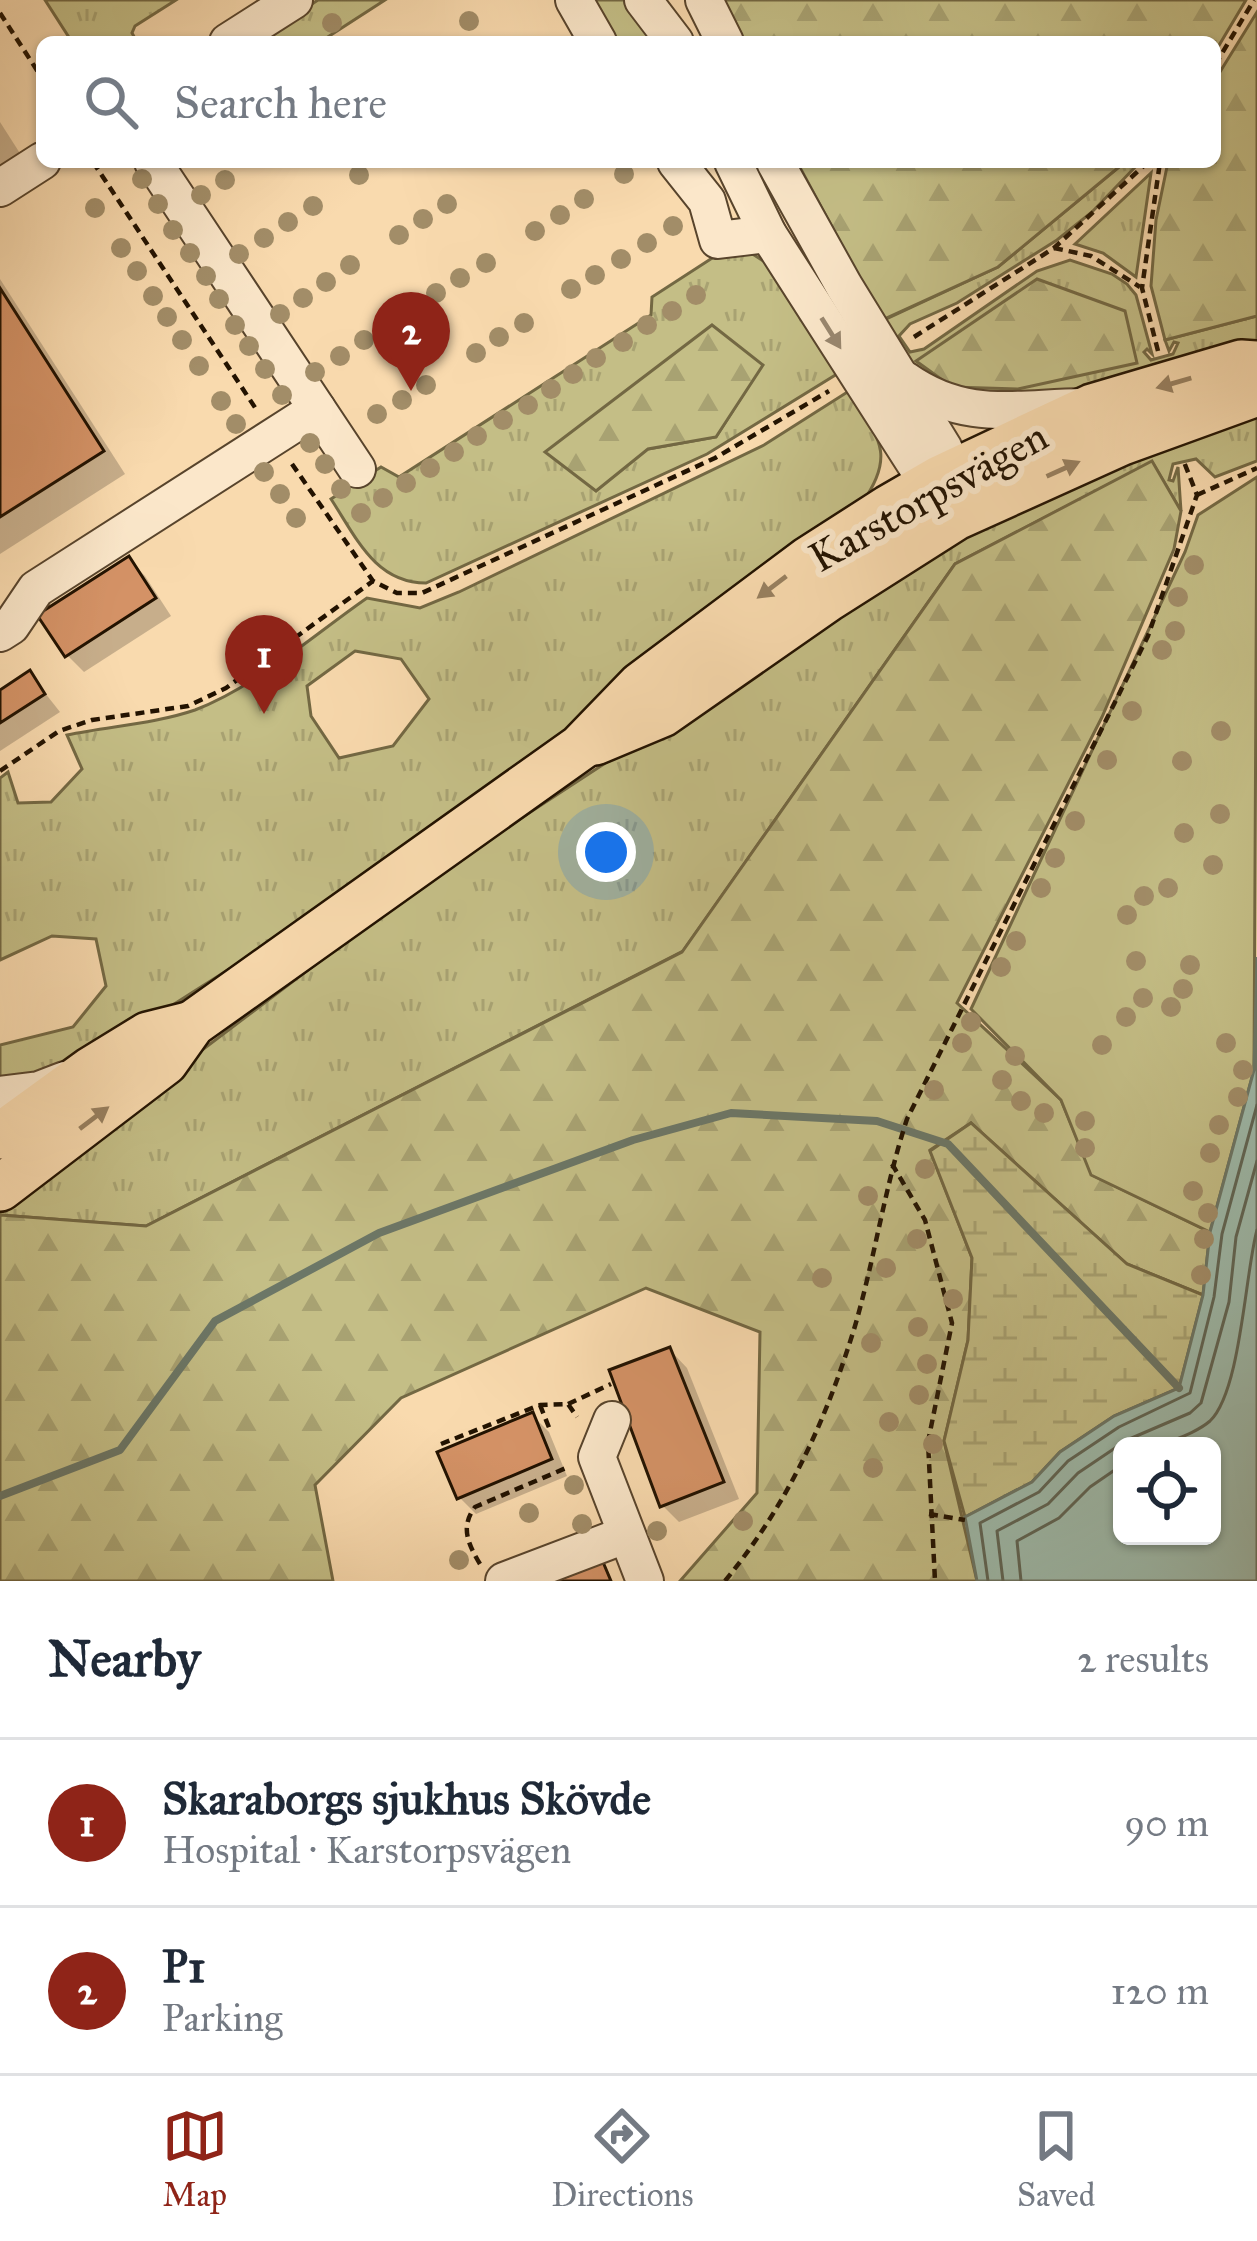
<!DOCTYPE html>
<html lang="en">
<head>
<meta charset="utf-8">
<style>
  :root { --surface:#fff; --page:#f2f2f3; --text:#1f2937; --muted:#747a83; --line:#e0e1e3; --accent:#8f2418 }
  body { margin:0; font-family:"IM FELL Great Primer",serif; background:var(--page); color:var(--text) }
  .controls { position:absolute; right:36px; bottom:36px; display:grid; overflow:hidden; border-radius:18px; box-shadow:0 3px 9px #0004 }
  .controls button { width:108px; height:108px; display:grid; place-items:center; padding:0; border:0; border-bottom:3px solid var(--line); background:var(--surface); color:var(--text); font:60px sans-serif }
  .you { position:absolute; left:606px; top:852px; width:42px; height:42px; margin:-30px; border:9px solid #fff; border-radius:50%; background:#1a73e8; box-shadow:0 0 0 18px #1a73e833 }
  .badge { display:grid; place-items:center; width:78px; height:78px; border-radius:50%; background:var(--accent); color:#fff; font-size:39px; font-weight:700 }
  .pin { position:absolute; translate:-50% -99px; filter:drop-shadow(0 3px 6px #0008) }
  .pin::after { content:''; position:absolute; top:63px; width:42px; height:36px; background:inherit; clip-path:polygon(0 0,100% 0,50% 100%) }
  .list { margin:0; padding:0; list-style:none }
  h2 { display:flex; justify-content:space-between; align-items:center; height:156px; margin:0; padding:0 48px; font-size:51px }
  h2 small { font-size:39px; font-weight:400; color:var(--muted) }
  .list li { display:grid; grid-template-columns:78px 1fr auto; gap:36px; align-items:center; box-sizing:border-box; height:168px; padding:0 48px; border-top:3px solid var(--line) }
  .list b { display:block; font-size:45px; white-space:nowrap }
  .list p { margin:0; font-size:39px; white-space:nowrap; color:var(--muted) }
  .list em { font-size:39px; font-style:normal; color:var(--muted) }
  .icon { flex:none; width:66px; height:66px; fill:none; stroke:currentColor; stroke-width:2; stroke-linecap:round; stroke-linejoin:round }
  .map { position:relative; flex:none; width:1257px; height:1581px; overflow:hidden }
  .search { position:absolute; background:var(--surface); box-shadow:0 3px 9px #0004; left:36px; right:36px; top:36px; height:132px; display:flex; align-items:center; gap:30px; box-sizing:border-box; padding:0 42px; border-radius:18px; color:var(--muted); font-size:45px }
  .sheet { height:492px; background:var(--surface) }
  nav { display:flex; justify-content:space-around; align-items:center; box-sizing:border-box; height:168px; border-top:3px solid var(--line); background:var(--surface); font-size:33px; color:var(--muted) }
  nav a { display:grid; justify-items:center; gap:6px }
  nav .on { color:var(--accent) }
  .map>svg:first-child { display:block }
</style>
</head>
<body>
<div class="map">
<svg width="1257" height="1581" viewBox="0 0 1257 1581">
  <defs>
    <pattern id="grass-tufts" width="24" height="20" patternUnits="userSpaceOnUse" patternTransform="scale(3)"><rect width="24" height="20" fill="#c4be86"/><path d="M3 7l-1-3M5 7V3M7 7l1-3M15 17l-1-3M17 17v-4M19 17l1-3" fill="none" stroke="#a8a272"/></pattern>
    <pattern id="forest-firs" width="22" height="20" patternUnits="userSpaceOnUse" patternTransform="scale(3)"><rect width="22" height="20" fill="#c4be86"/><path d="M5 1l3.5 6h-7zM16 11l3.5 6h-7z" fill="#a8a272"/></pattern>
    <pattern id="wetland-marsh" width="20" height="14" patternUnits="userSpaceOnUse" patternTransform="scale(3)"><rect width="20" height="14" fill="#c4be86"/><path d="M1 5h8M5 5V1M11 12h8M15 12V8" fill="none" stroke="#a8a272"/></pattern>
  </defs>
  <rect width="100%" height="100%" fill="#f9daae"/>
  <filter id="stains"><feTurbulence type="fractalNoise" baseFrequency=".00167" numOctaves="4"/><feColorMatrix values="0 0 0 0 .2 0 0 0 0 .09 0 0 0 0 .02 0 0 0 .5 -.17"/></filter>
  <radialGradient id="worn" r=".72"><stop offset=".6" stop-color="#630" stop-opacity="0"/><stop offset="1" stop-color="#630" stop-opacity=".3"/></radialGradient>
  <g fill="url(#grass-tufts)" stroke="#736843" stroke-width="3" fill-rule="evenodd">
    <polygon points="45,0 176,0 135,26 132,33 137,42 72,42"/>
    <polygon points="318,0 385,0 320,42 254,42"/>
    <polygon points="585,0 633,0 658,42 611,42"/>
    <polygon points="1125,162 1140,162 1092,212 1057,240 957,303 910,324 899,336 910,352 924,349 1037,271 1070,260 1112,274 1127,284 1136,295 1152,354 1147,349 1144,352 1151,360 1173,354 1178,343 1174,342 1169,351 1165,340 1257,316 1257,345 1044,397 980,400 920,377 882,321 998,267"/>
    <polygon points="1151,173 1136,277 1103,253 1075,244"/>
    <path d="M 748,251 L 768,264 L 837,374 L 707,454 L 426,583 C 375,583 356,537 331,499 L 381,467 L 399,477 L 651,315 L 652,297 L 720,253 ZM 762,365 L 716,437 L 648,449 Z"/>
    <path d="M 849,391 C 878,437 897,454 862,503 C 647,664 439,837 212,980 C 148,1020 76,1072 0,1084 L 0,1045 L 73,1027 L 106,986 L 96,939 L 52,936 L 0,960 L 0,778 L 8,772 L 18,803 L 51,802 L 82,769 L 67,735 C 109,726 154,724 195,710 C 254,688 315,634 367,598 L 420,608 L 459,592 L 764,445 ZM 355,651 L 401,659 L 429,699 L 393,746 L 339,758 L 311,716 L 307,686 Z"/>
    <polygon points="1257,407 1257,461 1215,477 1196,459 1173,464 1169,480 1173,481 1178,467 1181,511 1152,462 955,564 683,951 146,1226 0,1215 0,1203 366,926 506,828 737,677 944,547 1065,481"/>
  </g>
  <g fill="url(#forest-firs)" stroke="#736843" stroke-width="3">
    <polygon points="724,0 1246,0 1215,52 1215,42 743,42"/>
    <polygon points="1257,12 1257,316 1165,340 1151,286 1156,220 1168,162 1215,162 1215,80"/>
    <polygon points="797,162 1125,162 998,267 882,320"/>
    <polygon points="1037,279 1125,311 1137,363 1018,389 952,387 916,361"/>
    <polygon points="712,325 763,365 716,437 648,449 596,491 545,452"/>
    <polygon points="1152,461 1181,511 1174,549 1102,717 957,1003 1061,1100 1092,1175 1210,1232 1203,1295 1127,1264 971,1123 930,1150 972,1258 968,1340 944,1441 977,1581 680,1581 757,1493 760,1332 646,1288 401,1398 315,1485 333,1581 0,1581 0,1215 146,1226 682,952 955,564"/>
  </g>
  <polygon fill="url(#wetland-marsh)" stroke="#736843" stroke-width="3" points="971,1123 1127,1264 1203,1295 1179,1388 1114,1416 1060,1452 1032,1482 965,1517 944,1441 968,1340 972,1258 930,1151"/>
  <polygon fill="#c4be86" stroke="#736843" stroke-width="3" points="1257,477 1254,1070 1210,1232 1091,1175 1061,1100 971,1009 1185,552 1198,515"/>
  <path fill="#9ebbac" stroke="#6c7767" stroke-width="3" fill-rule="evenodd" d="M 1257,957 L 1257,1581 L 977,1581 L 965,1517 L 1032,1482 L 1060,1452 L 1114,1416 L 1179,1388 L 1203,1295 L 1210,1232 L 1254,1070 ZM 1122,1446 L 1212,1446 L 1212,1536 L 1122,1536 Z"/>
  <g fill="#0003">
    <polygon points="0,122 30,169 0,183"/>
    <polygon points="0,279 125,474 0,554"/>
    <polygon points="128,559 145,576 171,616 84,672 67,655"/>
    <polygon points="30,674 60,712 0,751 0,694"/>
    <polygon points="670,1350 687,1368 739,1499 679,1522 662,1505"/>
    <polygon points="532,1415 549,1432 567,1476 476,1514 459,1497"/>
  </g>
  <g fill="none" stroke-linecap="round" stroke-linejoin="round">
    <g stroke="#606656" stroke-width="3">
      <path d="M 1159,1446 C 1175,1439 1196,1433 1210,1421 C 1241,1391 1245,1273 1257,1230"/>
      <polyline points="988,1581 980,1523 1039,1492 1068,1461 1119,1427 1190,1393 1214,1297 1222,1234 1257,1105"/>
      <polyline points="1003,1581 997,1531 1048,1504 1078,1473 1127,1440 1190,1413 1201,1403 1229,1302 1236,1237 1257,1161"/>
      <polyline points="1021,1581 1017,1541 1059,1518 1090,1487 1122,1465"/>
    </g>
    <polyline stroke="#6c7767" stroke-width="8" points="0,1496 120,1450 215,1321 379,1233 633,1140 731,1113 877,1121 948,1144 1179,1388"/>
  </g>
  <g fill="#d49266" stroke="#221200" stroke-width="3">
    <polygon points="0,288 104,451 0,517"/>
    <polygon points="129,556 156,598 65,657 37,615"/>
    <polygon points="30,670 45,694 0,723 0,690"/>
    <polygon points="670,1347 724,1482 660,1507 609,1370"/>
    <polygon points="533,1412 552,1459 457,1499 437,1452"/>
    <polygon points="603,1562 611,1581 555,1581"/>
  </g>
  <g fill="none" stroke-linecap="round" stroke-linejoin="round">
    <g stroke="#58442c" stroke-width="40">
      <g id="minor">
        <polyline points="574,0 598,42"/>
        <polyline points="643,0 675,42"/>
        <polyline points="704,0 725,42"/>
        <polyline points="228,42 294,0"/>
        <polyline points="153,162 357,469"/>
        <polyline points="676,162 707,201 718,240 768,234"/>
        <polyline points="733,162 768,234 916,465 941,478"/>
        <polyline points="775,162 844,286 944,449 941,478 948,497"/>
        <polyline points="0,188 42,161"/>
        <path d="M 905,380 C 965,422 1014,408 1082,407"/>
        <polyline points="0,633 11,626 36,589 317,409"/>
        <polyline points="0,1095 39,1090 65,1080"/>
        <polyline points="612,1420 597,1457 645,1581"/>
        <polyline points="504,1581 625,1535"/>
      </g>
    </g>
    <g stroke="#221200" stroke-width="50">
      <g id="major">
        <polyline points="595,742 662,714 827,599 956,517 1122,442 1257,393"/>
        <polyline points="0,1136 91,1070 148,1035 192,1024"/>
        <polyline points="0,1188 165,1062 192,1024 581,747 641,685 808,560 889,508 941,478 1092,407 1241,363 1257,364"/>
      </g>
    </g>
    <g stroke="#221200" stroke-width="4.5" stroke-dasharray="9 6" stroke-linecap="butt">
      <polyline points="0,13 42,78"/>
      <polyline points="1215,65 1254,0"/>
      <polyline points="93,162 256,409"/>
      <polyline points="1054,248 1091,256 1140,287"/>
      <polyline points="914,337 1054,248 1148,162"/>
      <polyline points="1158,351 1142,288 1160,162"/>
      <polyline points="292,464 373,581 397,593 422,593 715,458 829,391"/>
      <polyline points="1197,495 1257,468"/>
      <polyline points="0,771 59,731 92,720 188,706 226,688 373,581"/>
      <polyline points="892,1164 925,1220 952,1323 928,1442 935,1581"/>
      <polyline points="568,1404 611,1384"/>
      <polyline points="540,1405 550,1430"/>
      <polyline points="441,1444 540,1405 568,1404 577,1417"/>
      <polyline points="929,1514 965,1520"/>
      <path d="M 480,1564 C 468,1544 460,1527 475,1507 L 566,1468"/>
      <path d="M 725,1581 C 788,1504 826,1421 855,1326 C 875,1257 885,1186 907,1119 L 1148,636 L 1197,495 L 1184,462"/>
    </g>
    <use href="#minor" stroke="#fbe7ca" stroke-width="36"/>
    <use href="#major" stroke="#f9daae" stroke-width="45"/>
  </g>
  <g fill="#a28d68">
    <circle cx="469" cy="21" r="10"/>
    <circle cx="332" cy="23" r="10"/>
    <circle cx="624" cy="174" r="10"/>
    <circle cx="359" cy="175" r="10"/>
    <circle cx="142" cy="179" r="10"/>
    <circle cx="225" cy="180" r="10"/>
    <circle cx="201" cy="195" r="10"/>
    <circle cx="584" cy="199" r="10"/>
    <circle cx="158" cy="204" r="10"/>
    <circle cx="447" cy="204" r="10"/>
    <circle cx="313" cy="206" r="10"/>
    <circle cx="95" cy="208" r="10"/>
    <circle cx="560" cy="215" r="10"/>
    <circle cx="423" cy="219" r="10"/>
    <circle cx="288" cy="222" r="10"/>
    <circle cx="673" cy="226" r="10"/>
    <circle cx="173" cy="230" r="10"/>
    <circle cx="535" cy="231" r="10"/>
    <circle cx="399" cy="235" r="10"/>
    <circle cx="264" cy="238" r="10"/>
    <circle cx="647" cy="243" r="10"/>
    <circle cx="121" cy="248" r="10"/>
    <circle cx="190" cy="253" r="10"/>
    <circle cx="239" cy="254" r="10"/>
    <circle cx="621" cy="259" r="10"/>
    <circle cx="486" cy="263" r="10"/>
    <circle cx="350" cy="265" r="10"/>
    <circle cx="137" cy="271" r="10"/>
    <circle cx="595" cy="275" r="10"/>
    <circle cx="206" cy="276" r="10"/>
    <circle cx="460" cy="278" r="10"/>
    <circle cx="326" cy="282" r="10"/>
    <circle cx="571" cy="289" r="10"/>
    <circle cx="436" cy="293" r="10"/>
    <circle cx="696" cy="295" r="10"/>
    <circle cx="153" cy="296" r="10"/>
    <circle cx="303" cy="298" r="10"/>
    <circle cx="219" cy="299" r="10"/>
    <circle cx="672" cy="311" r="10"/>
    <circle cx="280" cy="314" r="10"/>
    <circle cx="167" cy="317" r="10"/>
    <circle cx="524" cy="323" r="10"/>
    <circle cx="235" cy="325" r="10"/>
    <circle cx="647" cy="325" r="10"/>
    <circle cx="388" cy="326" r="10"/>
    <circle cx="499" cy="337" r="10"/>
    <circle cx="182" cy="340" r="10"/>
    <circle cx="364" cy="340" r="10"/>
    <circle cx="623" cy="342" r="10"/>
    <circle cx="249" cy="346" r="10"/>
    <circle cx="476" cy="353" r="10"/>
    <circle cx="340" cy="356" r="10"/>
    <circle cx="596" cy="358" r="10"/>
    <circle cx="199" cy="366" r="10"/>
    <circle cx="265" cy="369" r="10"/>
    <circle cx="315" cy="372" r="10"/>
    <circle cx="573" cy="374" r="10"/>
    <circle cx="426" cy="385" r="10"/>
    <circle cx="551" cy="389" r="10"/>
    <circle cx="282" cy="395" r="10"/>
    <circle cx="402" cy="400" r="10"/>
    <circle cx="221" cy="401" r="10"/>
    <circle cx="528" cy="405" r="10"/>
    <circle cx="377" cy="414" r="10"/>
    <circle cx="503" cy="420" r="10"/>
    <circle cx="236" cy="424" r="10"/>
    <circle cx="477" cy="436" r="10"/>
    <circle cx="310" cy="443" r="10"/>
    <circle cx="454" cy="452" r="10"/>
    <circle cx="325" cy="464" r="10"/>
    <circle cx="430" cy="468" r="10"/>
    <circle cx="264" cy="472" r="10"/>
    <circle cx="406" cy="483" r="10"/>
    <circle cx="341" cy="489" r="10"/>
    <circle cx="280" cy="494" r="10"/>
    <circle cx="383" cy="498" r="10"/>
    <circle cx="361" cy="513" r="10"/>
    <circle cx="296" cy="518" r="10"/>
    <circle cx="1194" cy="565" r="10"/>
    <circle cx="1178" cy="597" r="10"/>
    <circle cx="1175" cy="631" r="10"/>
    <circle cx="1162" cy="650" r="10"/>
    <circle cx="1132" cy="711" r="10"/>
    <circle cx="1221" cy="731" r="10"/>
    <circle cx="1107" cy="760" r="10"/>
    <circle cx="1182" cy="761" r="10"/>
    <circle cx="1220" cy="814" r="10"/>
    <circle cx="1075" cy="821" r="10"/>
    <circle cx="1184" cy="833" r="10"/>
    <circle cx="1055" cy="858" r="10"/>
    <circle cx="1213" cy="865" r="10"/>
    <circle cx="1041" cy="888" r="10"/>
    <circle cx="1168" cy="888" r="10"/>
    <circle cx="1144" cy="896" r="10"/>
    <circle cx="1127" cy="915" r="10"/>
    <circle cx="1016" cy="941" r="10"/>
    <circle cx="1136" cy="961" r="10"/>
    <circle cx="1190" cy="965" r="10"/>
    <circle cx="1001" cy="967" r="10"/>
    <circle cx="1183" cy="989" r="10"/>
    <circle cx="1143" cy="998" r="10"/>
    <circle cx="1171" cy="1007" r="10"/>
    <circle cx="1126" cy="1017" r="10"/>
    <circle cx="971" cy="1022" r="10"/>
    <circle cx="962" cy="1043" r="10"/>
    <circle cx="1226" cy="1043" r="10"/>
    <circle cx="1102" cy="1045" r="10"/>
    <circle cx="1015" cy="1056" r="10"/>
    <circle cx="1243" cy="1070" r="10"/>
    <circle cx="1002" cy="1080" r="10"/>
    <circle cx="934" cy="1090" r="10"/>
    <circle cx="1238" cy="1097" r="10"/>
    <circle cx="1021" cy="1101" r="10"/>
    <circle cx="1044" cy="1113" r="10"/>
    <circle cx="1085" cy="1121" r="10"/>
    <circle cx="1219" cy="1125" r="10"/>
    <circle cx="1085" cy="1148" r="10"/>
    <circle cx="1210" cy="1153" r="10"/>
    <circle cx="925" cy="1169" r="10"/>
    <circle cx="1193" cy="1191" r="10"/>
    <circle cx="868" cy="1196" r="10"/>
    <circle cx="1208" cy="1213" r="10"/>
    <circle cx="917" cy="1239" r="10"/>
    <circle cx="1204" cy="1239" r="10"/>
    <circle cx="886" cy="1268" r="10"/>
    <circle cx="1201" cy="1275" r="10"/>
    <circle cx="822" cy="1278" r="10"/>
    <circle cx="953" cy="1299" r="10"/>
    <circle cx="918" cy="1327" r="10"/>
    <circle cx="871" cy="1343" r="10"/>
    <circle cx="927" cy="1364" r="10"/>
    <circle cx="919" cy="1395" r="10"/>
    <circle cx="889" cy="1422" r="10"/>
    <circle cx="933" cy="1444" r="10"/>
    <circle cx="873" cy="1468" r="10"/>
    <circle cx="574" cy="1485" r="10"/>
    <circle cx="529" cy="1513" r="10"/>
    <circle cx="743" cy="1521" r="10"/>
    <circle cx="582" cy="1524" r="10"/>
    <circle cx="657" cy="1531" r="10"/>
    <circle cx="459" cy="1560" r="10"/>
  </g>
  <defs><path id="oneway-solid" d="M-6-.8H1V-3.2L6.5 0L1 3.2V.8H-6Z" transform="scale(3)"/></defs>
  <use fill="#99876f" href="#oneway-solid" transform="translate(831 333) rotate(58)"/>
  <g fill="#988060">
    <use href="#oneway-solid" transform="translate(1174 383) rotate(164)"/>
    <use href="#oneway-solid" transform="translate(1063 469) rotate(-24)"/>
    <use href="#oneway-solid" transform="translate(772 587) rotate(143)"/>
    <use href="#oneway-solid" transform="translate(94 1118) rotate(-37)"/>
  </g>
  <g text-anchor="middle" stroke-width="12" stroke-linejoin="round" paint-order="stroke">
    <g font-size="42" fill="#221200" stroke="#fbe7ca">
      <text transform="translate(928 496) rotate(-29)" y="15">Karstorpsvägen</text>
    </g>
  </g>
  <rect width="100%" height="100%" filter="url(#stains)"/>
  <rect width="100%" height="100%" fill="url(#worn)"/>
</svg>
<div class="controls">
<button><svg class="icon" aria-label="locate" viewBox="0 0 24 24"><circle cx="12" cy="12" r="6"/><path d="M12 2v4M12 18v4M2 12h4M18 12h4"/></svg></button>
</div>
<div class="you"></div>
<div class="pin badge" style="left:264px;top:714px">1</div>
<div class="pin badge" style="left:411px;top:391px">2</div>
<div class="search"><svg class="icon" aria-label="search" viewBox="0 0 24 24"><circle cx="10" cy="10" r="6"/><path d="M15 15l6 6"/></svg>Search here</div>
</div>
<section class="sheet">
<h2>Nearby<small>2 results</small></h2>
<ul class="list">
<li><span class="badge">1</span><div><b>Skaraborgs sjukhus Skövde</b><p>Hospital · Karstorpsvägen</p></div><em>90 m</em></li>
<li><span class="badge">2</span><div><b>P1</b><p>Parking</p></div><em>120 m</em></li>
</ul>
</section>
<nav>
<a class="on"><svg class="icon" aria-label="map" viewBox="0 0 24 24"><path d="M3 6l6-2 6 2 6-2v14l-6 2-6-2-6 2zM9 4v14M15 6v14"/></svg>Map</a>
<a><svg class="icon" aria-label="directions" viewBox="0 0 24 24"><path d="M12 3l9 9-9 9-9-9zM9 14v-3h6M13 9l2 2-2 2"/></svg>Directions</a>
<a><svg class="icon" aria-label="saved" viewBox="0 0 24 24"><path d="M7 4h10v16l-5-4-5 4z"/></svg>Saved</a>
</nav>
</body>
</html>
